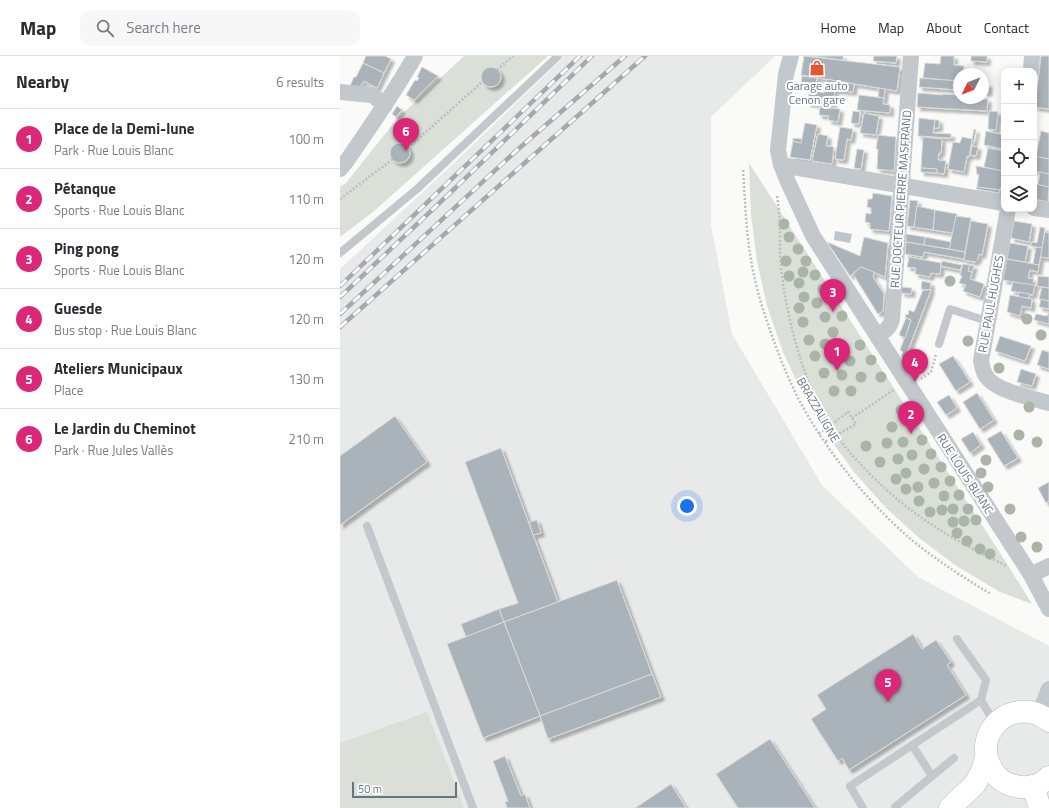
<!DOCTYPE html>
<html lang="en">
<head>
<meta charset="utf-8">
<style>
  :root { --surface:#fff; --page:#f7f7f7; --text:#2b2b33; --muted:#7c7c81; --line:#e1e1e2; --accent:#db2777 }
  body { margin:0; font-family:"Titillium Web",sans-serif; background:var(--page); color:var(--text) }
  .controls { position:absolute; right:12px; top:12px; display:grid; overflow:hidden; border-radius:8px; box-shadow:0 2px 10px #0003 }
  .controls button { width:36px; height:36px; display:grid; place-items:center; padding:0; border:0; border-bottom:1px solid var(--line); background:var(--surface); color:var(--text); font:20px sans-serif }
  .compass { position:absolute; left:613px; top:12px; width:36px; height:36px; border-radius:50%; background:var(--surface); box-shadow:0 2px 10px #0003; rotate:227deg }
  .scale { position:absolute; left:12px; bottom:10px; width:105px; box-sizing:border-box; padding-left:4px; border:2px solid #657683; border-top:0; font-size:11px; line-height:14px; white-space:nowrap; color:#657683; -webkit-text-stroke:3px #fff; paint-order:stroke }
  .you { position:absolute; left:347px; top:450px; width:14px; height:14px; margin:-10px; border:3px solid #fff; border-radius:50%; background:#1a73e8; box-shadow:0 0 0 6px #1a73e833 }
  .badge { display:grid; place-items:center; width:26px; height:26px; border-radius:50%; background:var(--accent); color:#fff; font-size:13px; font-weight:700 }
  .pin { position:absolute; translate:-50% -33px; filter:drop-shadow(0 1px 2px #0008) }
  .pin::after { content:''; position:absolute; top:21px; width:14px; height:12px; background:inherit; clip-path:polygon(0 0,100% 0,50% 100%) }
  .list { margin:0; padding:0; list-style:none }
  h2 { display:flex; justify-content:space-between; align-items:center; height:52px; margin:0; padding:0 16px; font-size:17px }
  h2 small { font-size:13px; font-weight:400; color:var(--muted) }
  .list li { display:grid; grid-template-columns:26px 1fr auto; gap:12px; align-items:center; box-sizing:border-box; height:60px; padding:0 16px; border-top:1px solid var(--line) }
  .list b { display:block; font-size:15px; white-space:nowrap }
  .list p { margin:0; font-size:13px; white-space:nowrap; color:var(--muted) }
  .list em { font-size:13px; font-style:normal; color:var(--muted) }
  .icon { flex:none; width:22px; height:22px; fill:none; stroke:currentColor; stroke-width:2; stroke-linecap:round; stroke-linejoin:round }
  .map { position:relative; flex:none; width:709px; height:752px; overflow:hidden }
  header { display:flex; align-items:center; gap:24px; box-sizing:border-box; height:56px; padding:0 20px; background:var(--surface); border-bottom:1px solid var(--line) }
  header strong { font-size:19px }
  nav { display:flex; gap:22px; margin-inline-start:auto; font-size:14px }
  .search { width:280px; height:36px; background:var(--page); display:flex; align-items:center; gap:10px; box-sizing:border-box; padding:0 14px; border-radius:12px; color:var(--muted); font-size:15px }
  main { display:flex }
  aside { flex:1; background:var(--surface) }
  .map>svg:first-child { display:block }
</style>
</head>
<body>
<header>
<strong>Map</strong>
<div class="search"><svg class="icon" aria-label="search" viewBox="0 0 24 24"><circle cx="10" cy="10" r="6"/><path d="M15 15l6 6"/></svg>Search here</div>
<nav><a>Home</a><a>Map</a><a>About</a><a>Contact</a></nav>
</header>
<main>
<aside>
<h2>Nearby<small>6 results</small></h2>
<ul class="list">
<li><span class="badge">1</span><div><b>Place de la Demi-lune</b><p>Park · Rue Louis Blanc</p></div><em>100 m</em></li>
<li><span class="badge">2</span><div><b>Pétanque</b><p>Sports · Rue Louis Blanc</p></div><em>110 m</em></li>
<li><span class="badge">3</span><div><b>Ping pong</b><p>Sports · Rue Louis Blanc</p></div><em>120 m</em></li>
<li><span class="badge">4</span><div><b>Guesde</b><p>Bus stop · Rue Louis Blanc</p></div><em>120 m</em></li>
<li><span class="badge">5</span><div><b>Ateliers Municipaux</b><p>Place</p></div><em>130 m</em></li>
<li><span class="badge">6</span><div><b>Le Jardin du Cheminot</b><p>Park · Rue Jules Vallès</p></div><em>210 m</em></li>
</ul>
</aside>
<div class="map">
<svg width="709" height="752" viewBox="0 0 709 752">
  <defs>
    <filter id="shadow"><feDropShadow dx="3.5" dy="3.5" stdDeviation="1" flood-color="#0004"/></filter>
  </defs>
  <rect width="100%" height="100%" fill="#fafaf8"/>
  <polygon fill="#e8e9e9" points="225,0 435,0 371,61 371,169 392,278 482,429 578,521 709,590 709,752 0,752 0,213 115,106"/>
  <g fill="#dadfd7">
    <polygon points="124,0 208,0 33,156 0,181 0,131 6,127 57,63"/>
    <polygon points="409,107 669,511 692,548 658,535 615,509 578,481 545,451 514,416 482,372 463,339 443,296 427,250 417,205 411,158"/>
    <polygon points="87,656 124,752 0,752 0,687"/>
  </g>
  <polygon fill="#bbc7cb" points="495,175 512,178 510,187 494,184"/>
  <g fill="#aab3b9" stroke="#dcdcda" filter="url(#shadow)">
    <polygon points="26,0 45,0 51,3 44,17 23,7"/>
    <polygon points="464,0 560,11 557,35 461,19"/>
    <polygon points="470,0 503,0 503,4"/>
    <polygon points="534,0 557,0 556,7 533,5"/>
    <polygon points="601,0 614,0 614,9 624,10 623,18 619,18 619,25 583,22 585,7 600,8"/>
    <polygon points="631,0 647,0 647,6 631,5"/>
    <polygon points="701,0 709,0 709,53 695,51"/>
    <polygon points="23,7 44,17 37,32 24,25 20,31 10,30 14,21 16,21"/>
    <polygon points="82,11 98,20 74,44 66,39 75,24 77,25 79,22 77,21"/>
    <circle cx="151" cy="21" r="10"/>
    <polygon points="462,20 477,22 476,29 461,27"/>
    <polygon points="580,22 619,25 619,34 579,31"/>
    <polygon points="487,23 497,25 492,50 467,47 470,34 484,37"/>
    <polygon points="497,25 514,28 513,36 495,34"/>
    <polygon points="643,27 649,28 648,37 643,36"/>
    <polygon points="539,32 545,33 544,42 538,41"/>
    <polygon points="578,37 603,39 603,38 619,39 619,42 648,43 647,55 577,51"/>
    <polygon points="519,39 544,42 543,48 550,49 550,57 517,54"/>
    <polygon points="57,50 62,54 56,61 52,58"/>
    <polygon points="480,51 500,53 498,66 488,64 489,60 479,59"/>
    <polygon points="513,55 520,56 519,68 511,67"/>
    <polygon points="649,55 658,56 656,74 648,73"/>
    <polygon points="524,57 539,60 536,79 520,77"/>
    <polygon points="579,62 595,64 593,77 611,78 611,82 578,80"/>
    <polygon points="595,64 599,64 599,72 594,72"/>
    <polygon points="465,67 477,69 470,104 450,101 453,85 461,87"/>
    <polygon points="500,71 513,73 511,84 507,83 504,104 495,103"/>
    <polygon points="634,73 636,74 633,89 631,89"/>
    <polygon points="646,75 664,79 664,93 644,89"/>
    <polygon points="701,75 709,77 709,103 696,101"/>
    <polygon points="478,78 488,80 486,90 494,91 492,108 472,105"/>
    <polygon points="538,79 556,81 554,115 537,113 538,93 536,93"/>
    <polygon points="583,81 602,83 601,97 599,97 598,104 606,105 604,118 597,117 597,113 581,112"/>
    <polygon points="622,81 632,83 629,101 627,100 624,116 608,113 613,86 620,87"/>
    <polygon points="453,82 462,83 461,87 453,85"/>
    <circle cx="60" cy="97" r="10"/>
    <polygon points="632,90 638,91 636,100 630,99"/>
    <polygon points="648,92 664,95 664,101 661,115 644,111"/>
    <polygon points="517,93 524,94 521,113 514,112"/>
    <polygon points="694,100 709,103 709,118 694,115"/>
    <polygon points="636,110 664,115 663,132 660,132 660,134 637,131 639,118 637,119"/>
    <polygon points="581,112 597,113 597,117 581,116"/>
    <polygon points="700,116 709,118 709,131 698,129"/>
    <polygon points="696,128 709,131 708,146 694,143"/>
    <polygon points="637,131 660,134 659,137 636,133"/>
    <polygon points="533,137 552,140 549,175 530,173 530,167 525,166 526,157 531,158 531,152 527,151 528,143 532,143"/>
    <polygon points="570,144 578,145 574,171 567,170"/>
    <polygon points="577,150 595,154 593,174 574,171"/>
    <polygon points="595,154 617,158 613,177 593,174"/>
    <polygon points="616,160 631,162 625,196 609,193"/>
    <polygon points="631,165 648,168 642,199 639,198 638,203 635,206 624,204"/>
    <polygon points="674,165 692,168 689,186 671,182"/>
    <polygon points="700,171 705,172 702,192 691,190 691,186 697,187"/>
    <polygon points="705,176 709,177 709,202 700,201"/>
    <polygon points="566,178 585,181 584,189 566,186"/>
    <polygon points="524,181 548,187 545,221 521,211 510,220 487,186 520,200"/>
    <polygon points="585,181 611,186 609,193 584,189"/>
    <polygon points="566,186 625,196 624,203 584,196 583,201 565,198"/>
    <polygon points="670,187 688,190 685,206 667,203"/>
    <polygon points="696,191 702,192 699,209 693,208"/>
    <polygon points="569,201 601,207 600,218 591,217 590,221 575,218 576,212 567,211"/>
    <polygon points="667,203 699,209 698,216 690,214 688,222 694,223 693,226 696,227 695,230 663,224"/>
    <polygon points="602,205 622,209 620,214 601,210"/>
    <polygon points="623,208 630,209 628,215 632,216 630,223 644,228 640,241 623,235 626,229 619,227 622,220 620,219"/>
    <polygon points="630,209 634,210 632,216 628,215"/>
    <polygon points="521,211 534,216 533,221 544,238 543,255 538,258 513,218"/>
    <polygon points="698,220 709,221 709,232 697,230"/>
    <polygon points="582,225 591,227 590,234 581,233"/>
    <polygon points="673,226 695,229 693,239 671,235"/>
    <polygon points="562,231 572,232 571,238 561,237"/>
    <polygon points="702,231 709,232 709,245 699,243"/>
    <polygon points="583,234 591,234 564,305 561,300 563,296 560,294 571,264 565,261 566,258 568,259 569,254 574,256"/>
    <polygon points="679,236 690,238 689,242 678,241"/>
    <polygon points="670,239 692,243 691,252 682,250 680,260 667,256"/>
    <polygon points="701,243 709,245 709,253 699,251"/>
    <polygon points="709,256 709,268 694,264 696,258 707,260"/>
    <polygon points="566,262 571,264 565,282 559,279"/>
    <polygon points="660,280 691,290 685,305 655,295"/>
    <polygon points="702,294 709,296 709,313 697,309"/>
    <polygon points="613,300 630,326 616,335 599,308"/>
    <polygon points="681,313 696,318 692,330 677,326"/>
    <polygon points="637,337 654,364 640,373 623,346"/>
    <polygon points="609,339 617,352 606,359 597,346"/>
    <polygon points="55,360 87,406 0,469 0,400"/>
    <polygon points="661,375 678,402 664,410 647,383"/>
    <polygon points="633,376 641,389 630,397 621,383"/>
    <polygon points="161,392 218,546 164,566 159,553 178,547 125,406"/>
    <polygon points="709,426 709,445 706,447 698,432"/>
    <polygon points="197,464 201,477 193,479 189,466"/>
    <polygon points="277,524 312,618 200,660 164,566"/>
    <polygon points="159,553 164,566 126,581 121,568"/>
    <polygon points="164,566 200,660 143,682 107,588"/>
    <polygon points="573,578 582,593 596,584 611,606 607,609 626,639 509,714 502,702 498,705 471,663 486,653 477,639"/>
    <polygon points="312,618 321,641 208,683 200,660"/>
    <polygon points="430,683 475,752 398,752 376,718"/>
    <polygon points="165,700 181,740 185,738 190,752 167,752 165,746 168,745 153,705"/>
    <polygon points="331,728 346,752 295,752"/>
  </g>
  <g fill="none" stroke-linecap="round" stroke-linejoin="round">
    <g stroke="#b3babf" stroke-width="23">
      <g id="secondary">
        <path d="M 709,665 C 674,637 628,677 653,715 C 658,723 666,728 675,730 C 687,733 700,730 709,721"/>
        <polyline points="693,730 700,752"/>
        <polyline points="610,752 635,728 642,715 646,701"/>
      </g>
    </g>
    <g stroke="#bbbfc2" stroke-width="2.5" stroke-dasharray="2 2" stroke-linecap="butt">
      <polyline points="157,14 173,0"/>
      <polyline points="68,92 142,26"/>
      <path d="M 403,114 C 405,144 406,174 411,204 C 415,228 422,252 430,274 C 438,297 447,320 458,342 C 486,395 528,447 573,485 C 598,505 624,522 651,538"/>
      <path d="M 437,140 C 440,158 440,172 440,189 C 440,204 442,220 444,234 C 451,276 464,323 485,361 C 497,383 514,402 532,420 C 573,461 615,485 667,510"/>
      <polyline points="0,143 53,103"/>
      <polyline points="581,323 591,316 596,298"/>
      <polyline points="512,362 555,333"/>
      <polyline points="479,378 508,356 516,368 485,386"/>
    </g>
    <g stroke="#c3c8cc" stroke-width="8">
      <polyline points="0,197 77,133 218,0"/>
      <polyline points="599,288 610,253 647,265"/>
      <polyline points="27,470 133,752"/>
      <polyline points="617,583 646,624 641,644"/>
      <polyline points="572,689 592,720"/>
      <polyline points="555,751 614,702"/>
      <polyline points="523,752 510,730 641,644 655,668"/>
    </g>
    <g stroke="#c3c8cc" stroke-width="16">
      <polyline points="451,0 446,18 438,94 441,109 448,126 473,180 691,519 709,553"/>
      <polyline points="691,15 692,0"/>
      <polyline points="0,36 32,39 45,49"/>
      <polyline points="441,109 664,147"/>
      <path d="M 0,113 L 6,106 C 30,71 54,37 75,0"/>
      <polyline points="694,152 709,154"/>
      <path d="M 668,153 L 641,305 C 642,310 643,316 646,320 C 655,335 692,342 709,347"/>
      <path d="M 537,280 C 545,275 550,272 552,263 L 571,0"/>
      <polyline points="691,519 709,510"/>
      <polyline points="699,658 709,633"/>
    </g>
    <use href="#secondary" stroke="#fff" stroke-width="22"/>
    <g stroke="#a2aab0" stroke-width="4.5">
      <g id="rail">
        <polyline points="0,230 240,0"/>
        <polyline points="0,241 110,137 252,0"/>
        <polyline points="0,258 176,95 285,0"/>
        <polyline points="0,271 305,0"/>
      </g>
    </g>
    <use href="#rail" stroke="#fff" stroke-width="3" stroke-dasharray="9" stroke-linecap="butt"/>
  </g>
  <g fill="#aab4a7">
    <circle cx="444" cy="168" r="5.5"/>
    <circle cx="449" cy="181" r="5.5"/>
    <circle cx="458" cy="193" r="5.5"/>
    <circle cx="446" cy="205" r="5.5"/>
    <circle cx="466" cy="205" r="5.5"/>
    <circle cx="463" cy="216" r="5.5"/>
    <circle cx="475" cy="219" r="5.5"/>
    <circle cx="449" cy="220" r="5.5"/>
    <circle cx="610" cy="225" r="5.5"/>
    <circle cx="459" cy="227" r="5.5"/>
    <circle cx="483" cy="233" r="5.5"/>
    <circle cx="464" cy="241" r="5.5"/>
    <circle cx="493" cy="246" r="5.5"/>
    <circle cx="477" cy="247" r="5.5"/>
    <circle cx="459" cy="252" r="5.5"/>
    <circle cx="502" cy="260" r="5.5"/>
    <circle cx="485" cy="261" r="5.5"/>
    <circle cx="687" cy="263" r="5.5"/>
    <circle cx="463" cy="266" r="5.5"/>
    <circle cx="493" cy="276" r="5.5"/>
    <circle cx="701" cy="279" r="5.5"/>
    <circle cx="469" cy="284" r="5.5"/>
    <circle cx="628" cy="285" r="5.5"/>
    <circle cx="485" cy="288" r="5.5"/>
    <circle cx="520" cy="289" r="5.5"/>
    <circle cx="502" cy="290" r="5.5"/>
    <circle cx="475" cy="300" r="5.5"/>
    <circle cx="493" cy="303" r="5.5"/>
    <circle cx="531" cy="304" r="5.5"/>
    <circle cx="510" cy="305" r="5.5"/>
    <circle cx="659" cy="312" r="5.5"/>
    <circle cx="484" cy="317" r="5.5"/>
    <circle cx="502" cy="319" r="5.5"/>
    <circle cx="521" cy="321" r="5.5"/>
    <circle cx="541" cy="321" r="5.5"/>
    <circle cx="494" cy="335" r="5.5"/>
    <circle cx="511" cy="335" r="5.5"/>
    <circle cx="689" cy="351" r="5.5"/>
    <circle cx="561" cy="354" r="5.5"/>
    <circle cx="572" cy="368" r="5.5"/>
    <circle cx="552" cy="371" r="5.5"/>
    <circle cx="679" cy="379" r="5.5"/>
    <circle cx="582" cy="384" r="5.5"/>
    <circle cx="563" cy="386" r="5.5"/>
    <circle cx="697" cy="386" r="5.5"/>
    <circle cx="547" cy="387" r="5.5"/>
    <circle cx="526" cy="390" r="5.5"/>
    <circle cx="591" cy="398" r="5.5"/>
    <circle cx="572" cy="399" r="5.5"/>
    <circle cx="558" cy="403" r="5.5"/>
    <circle cx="646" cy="404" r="5.5"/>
    <circle cx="540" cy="406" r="5.5"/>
    <circle cx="601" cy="411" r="5.5"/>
    <circle cx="584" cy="413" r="5.5"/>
    <circle cx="566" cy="417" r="5.5"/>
    <circle cx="641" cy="417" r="5.5"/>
    <circle cx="556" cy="423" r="5.5"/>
    <circle cx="610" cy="425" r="5.5"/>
    <circle cx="594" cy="427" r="5.5"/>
    <circle cx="578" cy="431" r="5.5"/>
    <circle cx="648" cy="431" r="5.5"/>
    <circle cx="566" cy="433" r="5.5"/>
    <circle cx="619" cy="439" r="5.5"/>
    <circle cx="604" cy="440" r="5.5"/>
    <circle cx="579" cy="445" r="5.5"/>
    <circle cx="613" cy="453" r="5.5"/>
    <circle cx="628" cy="453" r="5.5"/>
    <circle cx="670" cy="453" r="5.5"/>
    <circle cx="602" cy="454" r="5.5"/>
    <circle cx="590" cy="456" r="5.5"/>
    <circle cx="636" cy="464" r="5.5"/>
    <circle cx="624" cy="465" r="5.5"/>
    <circle cx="613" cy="466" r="5.5"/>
    <circle cx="617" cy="477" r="5.5"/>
    <circle cx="681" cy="481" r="5.5"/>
    <circle cx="627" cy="485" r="5.5"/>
    <circle cx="697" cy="491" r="5.5"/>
    <circle cx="640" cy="493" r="5.5"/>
    <circle cx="650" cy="498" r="5.5"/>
  </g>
  <defs>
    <g id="shop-bare" transform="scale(1.2)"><path d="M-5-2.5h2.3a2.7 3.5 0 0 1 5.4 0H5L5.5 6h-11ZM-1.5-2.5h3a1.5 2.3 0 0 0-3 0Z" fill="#e4572e" stroke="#fff" stroke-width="2.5" paint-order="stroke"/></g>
  </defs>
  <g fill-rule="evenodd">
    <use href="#shop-bare" x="477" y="12"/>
  </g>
  <g text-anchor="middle" stroke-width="4" stroke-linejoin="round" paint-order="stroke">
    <g font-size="12" fill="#657683" stroke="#fff">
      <text x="477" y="34">Garage auto<tspan x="477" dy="14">Cenon gare</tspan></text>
    </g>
    <g font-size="12" fill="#657683" stroke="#fff">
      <text transform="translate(561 143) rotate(-86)" y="4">RUE DOCTEUR PIERRE MASFRAND</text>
      <text transform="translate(651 248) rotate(-80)" y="4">RUE PAUL HUGHES</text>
      <text transform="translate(478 354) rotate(60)" y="4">BRAZZALIGNE</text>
      <text transform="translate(625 418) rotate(57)" y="4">RUE LOUIS BLANC</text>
    </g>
  </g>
</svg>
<div class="controls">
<button>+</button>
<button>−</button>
<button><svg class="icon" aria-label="locate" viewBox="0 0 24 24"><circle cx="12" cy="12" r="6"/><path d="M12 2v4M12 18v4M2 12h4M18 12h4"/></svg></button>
<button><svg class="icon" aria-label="layers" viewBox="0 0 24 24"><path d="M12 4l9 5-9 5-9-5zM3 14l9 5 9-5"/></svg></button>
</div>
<svg class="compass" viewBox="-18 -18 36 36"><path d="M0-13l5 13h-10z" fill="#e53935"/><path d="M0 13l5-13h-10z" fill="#7c7c81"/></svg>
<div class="scale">50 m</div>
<div class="you"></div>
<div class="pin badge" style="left:497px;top:315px">1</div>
<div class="pin badge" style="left:571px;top:378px">2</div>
<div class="pin badge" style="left:493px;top:256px">3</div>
<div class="pin badge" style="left:575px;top:326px">4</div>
<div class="pin badge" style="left:548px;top:646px">5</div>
<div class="pin badge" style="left:66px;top:95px">6</div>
</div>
</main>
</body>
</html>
